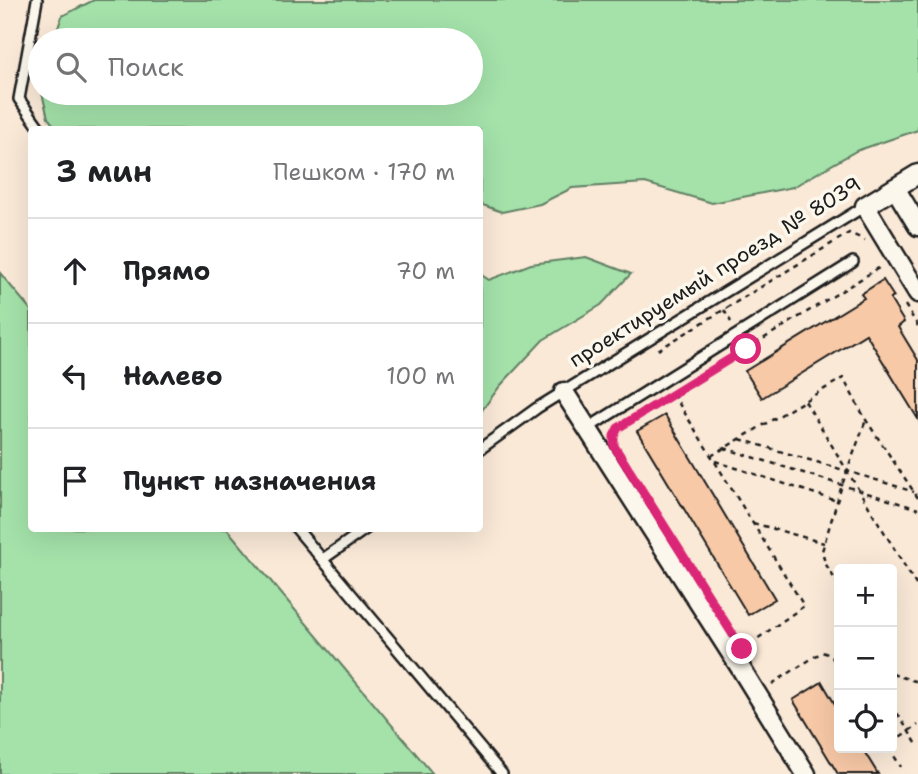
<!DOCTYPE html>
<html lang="ru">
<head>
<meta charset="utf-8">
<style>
  :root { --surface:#fff; --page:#f2f2f2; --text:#202124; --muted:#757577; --line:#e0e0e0 }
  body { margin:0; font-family:"Shantell Sans",sans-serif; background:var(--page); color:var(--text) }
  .controls { position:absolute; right:21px; bottom:21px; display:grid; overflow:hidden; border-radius:7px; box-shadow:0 7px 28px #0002 }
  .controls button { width:63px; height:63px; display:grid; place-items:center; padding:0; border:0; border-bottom:2px solid var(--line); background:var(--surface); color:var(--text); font:35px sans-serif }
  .stop { position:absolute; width:21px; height:21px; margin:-16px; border:5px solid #db2777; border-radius:50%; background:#fff }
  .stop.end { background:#db2777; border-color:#fff; box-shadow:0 2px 7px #0008 }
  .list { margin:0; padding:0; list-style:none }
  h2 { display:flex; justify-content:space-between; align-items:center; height:91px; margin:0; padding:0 28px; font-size:30px }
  h2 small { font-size:23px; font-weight:400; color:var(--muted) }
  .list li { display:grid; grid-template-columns:46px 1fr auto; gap:21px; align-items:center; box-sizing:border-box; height:105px; padding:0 28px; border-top:2px solid var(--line) }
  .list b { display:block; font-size:26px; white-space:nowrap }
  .list em { font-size:23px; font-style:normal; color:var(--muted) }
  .icon { flex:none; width:38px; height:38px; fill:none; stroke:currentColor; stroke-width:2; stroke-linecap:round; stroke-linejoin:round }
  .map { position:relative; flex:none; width:918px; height:774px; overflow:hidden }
  .search { position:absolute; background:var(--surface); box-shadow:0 7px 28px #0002; left:28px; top:28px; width:455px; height:77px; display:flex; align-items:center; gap:18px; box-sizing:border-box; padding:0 24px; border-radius:38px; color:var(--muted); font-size:26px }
  .panel { position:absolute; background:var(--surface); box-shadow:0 7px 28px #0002; left:28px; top:126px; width:455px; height:406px; border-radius:7px }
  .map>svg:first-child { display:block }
</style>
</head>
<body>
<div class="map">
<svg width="918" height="774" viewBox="0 0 918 774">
  <rect width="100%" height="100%" fill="#fae9d7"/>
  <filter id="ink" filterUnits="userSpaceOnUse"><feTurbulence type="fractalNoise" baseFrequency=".0143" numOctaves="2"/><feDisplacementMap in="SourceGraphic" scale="14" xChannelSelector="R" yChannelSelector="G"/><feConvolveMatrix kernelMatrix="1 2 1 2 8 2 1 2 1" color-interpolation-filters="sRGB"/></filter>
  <g filter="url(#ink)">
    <g fill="#a4e2aa" stroke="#607f63" stroke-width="2">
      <polygon points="94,0 918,0 918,130 856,151 793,187 712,203 645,183 572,188 540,204 502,212 480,204 480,130 57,129 48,118 42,93 471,93 471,40 54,40 62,16"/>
      <polygon points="586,257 631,274 601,305 543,340 500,386 480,413 480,274 489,280 531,264"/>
      <polygon points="0,273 31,310 32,528 227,529 433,774 0,774"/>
    </g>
    <g fill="#f8c9a7" stroke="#1c1c1c" stroke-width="2">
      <polygon points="883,280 894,297 890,299 904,322 898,327 918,360 918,419 866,334 762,398 745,371 864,298 861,294"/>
      <polygon points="665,415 775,599 748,615 637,431"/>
      <polygon points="822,682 839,711 839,748 862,748 878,774 838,774 793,700"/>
    </g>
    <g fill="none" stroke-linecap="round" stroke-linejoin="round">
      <g stroke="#1c1c1c" stroke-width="14">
        <g id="service">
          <polyline points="37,0 19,99 41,130"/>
          <polyline points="588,428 853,262"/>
          <polyline points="480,449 537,408 865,206"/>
          <polyline points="296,528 502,774"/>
          <polyline points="323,559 367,528"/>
        </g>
      </g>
      <g stroke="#1c1c1c" stroke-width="23">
        <g id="minor">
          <polyline points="918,174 865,206 918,293"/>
          <polyline points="895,188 918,226"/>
          <polyline points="564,392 740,667 806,774"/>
        </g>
      </g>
      <g stroke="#1c1c1c" stroke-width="2.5" stroke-dasharray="5 5" stroke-linecap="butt">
        <polyline points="905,305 918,326"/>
        <polyline points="724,310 731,322"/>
        <polyline points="658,350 849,233 865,240"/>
        <polyline points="673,394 804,606 747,646"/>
        <polyline points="805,401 918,588"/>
        <polyline points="614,436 618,428 882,266"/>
        <path d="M 740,439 C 798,457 856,473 914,492"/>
        <polyline points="724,448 918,509"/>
        <polyline points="711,456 843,378 866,420 918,498"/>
        <polyline points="715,461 837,501"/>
        <polyline points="753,523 824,543"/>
        <polyline points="839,586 825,563 822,551 842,485 866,420"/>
        <polyline points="832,657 839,669"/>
        <polyline points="892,674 918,682"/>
        <polyline points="772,684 822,652 839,658"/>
        <polyline points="892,705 918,746"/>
        <polyline points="892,742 918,725"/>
        <polyline points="889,748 901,767"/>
      </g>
      <use href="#service" stroke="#fbf7ec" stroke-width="9"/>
      <use href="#minor" stroke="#fbf7ec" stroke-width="18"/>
    </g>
  </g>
  <g fill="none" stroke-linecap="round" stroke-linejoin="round" filter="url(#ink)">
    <polyline stroke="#db2777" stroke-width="9" points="742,649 614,446 614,436 618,428 746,349"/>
  </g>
  <g text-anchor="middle" stroke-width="7" stroke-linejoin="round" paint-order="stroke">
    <g font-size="21" fill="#1c1c1c" stroke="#fbf7ec">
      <text transform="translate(715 272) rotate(-32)" y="7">проектируемый проезд № 8039</text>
    </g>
  </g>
</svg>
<div class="controls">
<button>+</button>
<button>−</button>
<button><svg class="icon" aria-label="locate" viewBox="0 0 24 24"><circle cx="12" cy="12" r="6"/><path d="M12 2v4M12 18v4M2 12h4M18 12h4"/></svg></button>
</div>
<div class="stop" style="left:746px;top:349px"></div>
<div class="stop end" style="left:742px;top:649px"></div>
<div class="search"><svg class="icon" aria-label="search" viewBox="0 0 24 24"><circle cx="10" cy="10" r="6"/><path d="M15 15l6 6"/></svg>Поиск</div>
<section class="panel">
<h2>3 мин<small>Пешком · 170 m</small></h2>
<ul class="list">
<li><svg class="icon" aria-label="ahead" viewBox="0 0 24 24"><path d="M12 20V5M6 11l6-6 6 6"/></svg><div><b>Прямо</b></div><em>70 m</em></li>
<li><svg class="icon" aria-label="left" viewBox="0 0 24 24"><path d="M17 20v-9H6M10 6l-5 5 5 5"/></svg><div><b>Налево</b></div><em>100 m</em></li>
<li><svg class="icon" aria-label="arrive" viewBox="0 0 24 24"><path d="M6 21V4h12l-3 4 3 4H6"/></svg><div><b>Пункт назначения</b></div></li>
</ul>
</section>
</div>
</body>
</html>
